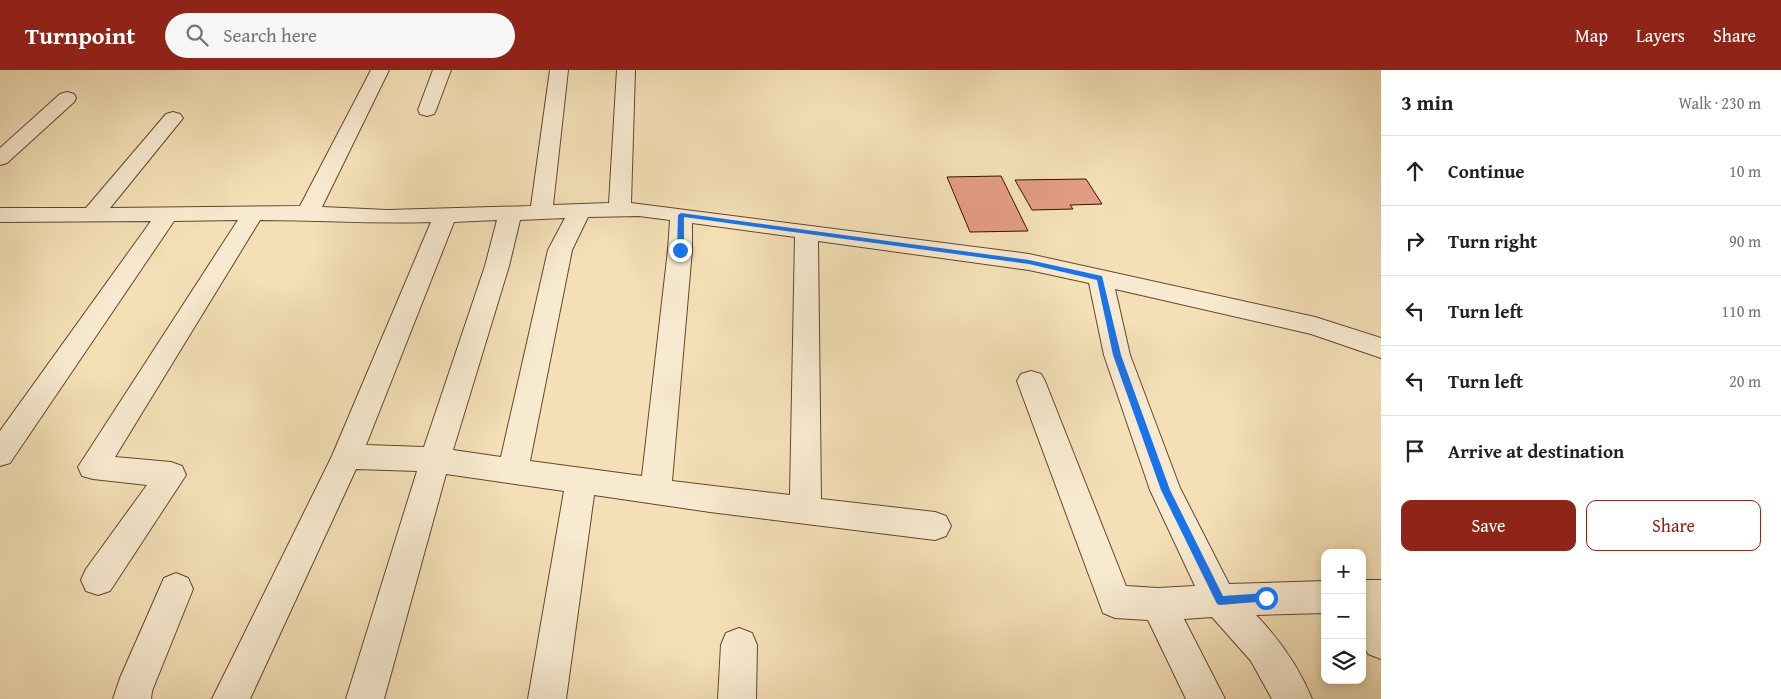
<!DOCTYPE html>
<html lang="en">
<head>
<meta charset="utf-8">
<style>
  :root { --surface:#fff; --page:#f6f6f6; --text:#202124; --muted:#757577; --line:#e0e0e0; --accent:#8f2418 }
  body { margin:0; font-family:"Gentium Book Plus",serif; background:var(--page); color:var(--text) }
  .controls { position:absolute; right:15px; bottom:15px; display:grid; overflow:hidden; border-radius:10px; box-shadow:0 2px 8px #0003 }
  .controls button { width:45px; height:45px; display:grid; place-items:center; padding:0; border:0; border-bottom:1px solid var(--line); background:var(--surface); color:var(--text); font:25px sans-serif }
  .stop { position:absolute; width:15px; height:15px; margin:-11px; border:4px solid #1a73e8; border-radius:50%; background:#fff }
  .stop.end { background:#1a73e8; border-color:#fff; box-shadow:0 1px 5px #0008 }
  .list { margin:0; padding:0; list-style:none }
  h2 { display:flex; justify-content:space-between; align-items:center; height:65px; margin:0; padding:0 20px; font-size:21px }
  h2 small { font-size:16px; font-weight:400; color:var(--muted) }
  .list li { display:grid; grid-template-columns:32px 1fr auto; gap:15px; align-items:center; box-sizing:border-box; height:70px; padding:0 20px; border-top:1px solid var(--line) }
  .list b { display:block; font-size:19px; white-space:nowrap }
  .list em { font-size:16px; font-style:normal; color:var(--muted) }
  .actions { display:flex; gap:10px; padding:15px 20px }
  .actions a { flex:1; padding:11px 0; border:1px solid var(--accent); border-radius:10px; text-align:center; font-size:18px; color:var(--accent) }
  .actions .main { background:var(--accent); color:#fff }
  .icon { flex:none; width:28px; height:28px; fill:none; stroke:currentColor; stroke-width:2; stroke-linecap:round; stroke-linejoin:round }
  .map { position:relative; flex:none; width:1381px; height:629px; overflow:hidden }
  header { display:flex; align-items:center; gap:30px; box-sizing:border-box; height:70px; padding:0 25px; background:var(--accent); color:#fff }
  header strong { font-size:24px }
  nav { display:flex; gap:28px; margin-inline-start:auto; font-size:18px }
  .search { width:350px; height:45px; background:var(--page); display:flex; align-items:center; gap:12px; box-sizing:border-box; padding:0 18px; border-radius:28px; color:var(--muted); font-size:19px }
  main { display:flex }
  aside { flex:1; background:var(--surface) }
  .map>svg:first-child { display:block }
</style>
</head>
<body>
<header>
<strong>Turnpoint</strong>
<div class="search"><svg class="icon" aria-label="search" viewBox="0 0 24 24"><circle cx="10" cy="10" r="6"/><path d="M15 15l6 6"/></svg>Search here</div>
<nav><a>Map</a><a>Layers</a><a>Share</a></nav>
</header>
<main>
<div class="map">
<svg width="1381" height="629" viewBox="0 0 1381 629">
  <rect width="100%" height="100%" fill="#f4dfb7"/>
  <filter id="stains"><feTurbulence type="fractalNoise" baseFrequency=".004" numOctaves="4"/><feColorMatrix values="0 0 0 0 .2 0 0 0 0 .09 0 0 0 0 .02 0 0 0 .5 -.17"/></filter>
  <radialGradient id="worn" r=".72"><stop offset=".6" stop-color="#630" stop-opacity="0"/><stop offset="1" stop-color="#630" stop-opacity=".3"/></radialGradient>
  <g fill="#e39d86" stroke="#321400">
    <polygon points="1001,106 1028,161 970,162 947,107"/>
    <polygon points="1086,109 1102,134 1070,135 1073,139 1032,140 1015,110"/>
  </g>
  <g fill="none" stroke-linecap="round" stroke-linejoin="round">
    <g stroke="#62472e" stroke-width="2">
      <g id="minor">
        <path d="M 371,0 L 389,0 L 322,137 L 387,140 L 531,136 L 550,0 L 568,0 L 553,135 L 609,133 L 617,0 L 635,0 L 631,133 L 1029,184 L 1315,247 L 1381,268 L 1381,288 L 1311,264 L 1115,219 L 1130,285 L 1180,418 L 1229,514 L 1325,511 L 1325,543 L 1256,545 C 1279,569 1299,597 1312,629 L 1272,629 L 1251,591 L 1212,547 L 1184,549 L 1225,629 L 1186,629 L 1148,550 L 1115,548 L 1103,543 L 1017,311 L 1021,304 L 1031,301 L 1041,304 L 1045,311 L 1126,516 L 1158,518 L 1195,516 L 1150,420 L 1104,285 L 1089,213 L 1029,200 L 818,171 L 821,429 L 935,442 L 946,446 L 951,456 L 946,466 L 935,470 L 710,442 L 594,425 L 566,629 L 528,629 L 564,421 L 446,404 L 384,629 L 346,629 L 417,401 L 356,399 L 250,629 L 212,629 L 332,386 L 431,152 C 374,154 317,150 260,150 L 115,387 L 171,392 L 182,396 L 186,405 L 110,521 L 98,525 L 86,521 L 81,510 L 86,499 L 147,415 L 93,409 L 82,406 L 78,397 L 238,150 L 174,151 L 10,393 L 0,396 L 0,361 L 151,151 L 0,152 L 0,138 L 86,138 L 166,44 L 173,42 L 180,44 L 183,48 L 110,138 L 300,136 ZM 639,146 L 670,150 L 668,180 L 642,406 L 530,391 L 572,180 L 588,147 ZM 565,148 L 548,180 L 501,387 L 453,380 L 509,196 L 520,150 ZM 497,150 L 485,196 L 424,377 L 366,375 L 454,152 ZM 692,153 L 795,167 L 790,425 L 672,411 L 692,180 Z"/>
        <polygon points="433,0 451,0 436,40 434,44 427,46 420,44 418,40"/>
        <polygon points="67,22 74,24 76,28 74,32 7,93 0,95 0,78 60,24"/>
        <polygon points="176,503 188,508 193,519 152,621 151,629 113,629 120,608 164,508"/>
        <polygon points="1362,510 1381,510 1381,589 1368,584 1362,573"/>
        <polygon points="739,558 752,563 757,575 756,629 718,629 721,575 726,563"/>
      </g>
    </g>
    <use href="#minor" fill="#f8ead0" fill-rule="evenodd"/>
  </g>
  <polygon fill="#1a73e8" points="681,143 1029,190 1102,206 1121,285 1170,420 1223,526 1266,523 1269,525 1269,531 1220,535 1217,534 1161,420 1113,285 1097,210 1029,194 684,147 684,180 680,182 677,180 678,145"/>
  <rect width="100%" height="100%" filter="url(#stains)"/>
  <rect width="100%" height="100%" fill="url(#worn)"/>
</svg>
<div class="controls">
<button>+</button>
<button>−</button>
<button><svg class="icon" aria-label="layers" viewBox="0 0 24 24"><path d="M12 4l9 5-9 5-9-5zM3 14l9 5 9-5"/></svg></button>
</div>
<div class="stop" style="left:1266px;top:528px"></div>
<div class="stop end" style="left:680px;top:180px"></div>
</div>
<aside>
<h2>3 min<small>Walk · 230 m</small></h2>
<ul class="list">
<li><svg class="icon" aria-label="ahead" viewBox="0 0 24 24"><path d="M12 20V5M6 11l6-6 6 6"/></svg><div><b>Continue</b></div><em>10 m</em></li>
<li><svg class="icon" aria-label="right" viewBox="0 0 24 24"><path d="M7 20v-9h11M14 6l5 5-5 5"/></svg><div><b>Turn right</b></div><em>90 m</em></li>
<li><svg class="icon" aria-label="left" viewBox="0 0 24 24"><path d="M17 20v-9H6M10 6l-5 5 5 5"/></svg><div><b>Turn left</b></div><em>110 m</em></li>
<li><svg class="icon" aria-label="left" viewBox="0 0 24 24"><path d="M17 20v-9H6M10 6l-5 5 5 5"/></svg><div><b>Turn left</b></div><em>20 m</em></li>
<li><svg class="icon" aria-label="arrive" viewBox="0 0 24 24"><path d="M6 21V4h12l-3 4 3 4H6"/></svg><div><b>Arrive at destination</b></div></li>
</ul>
<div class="actions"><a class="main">Save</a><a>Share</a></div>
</aside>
</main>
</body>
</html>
